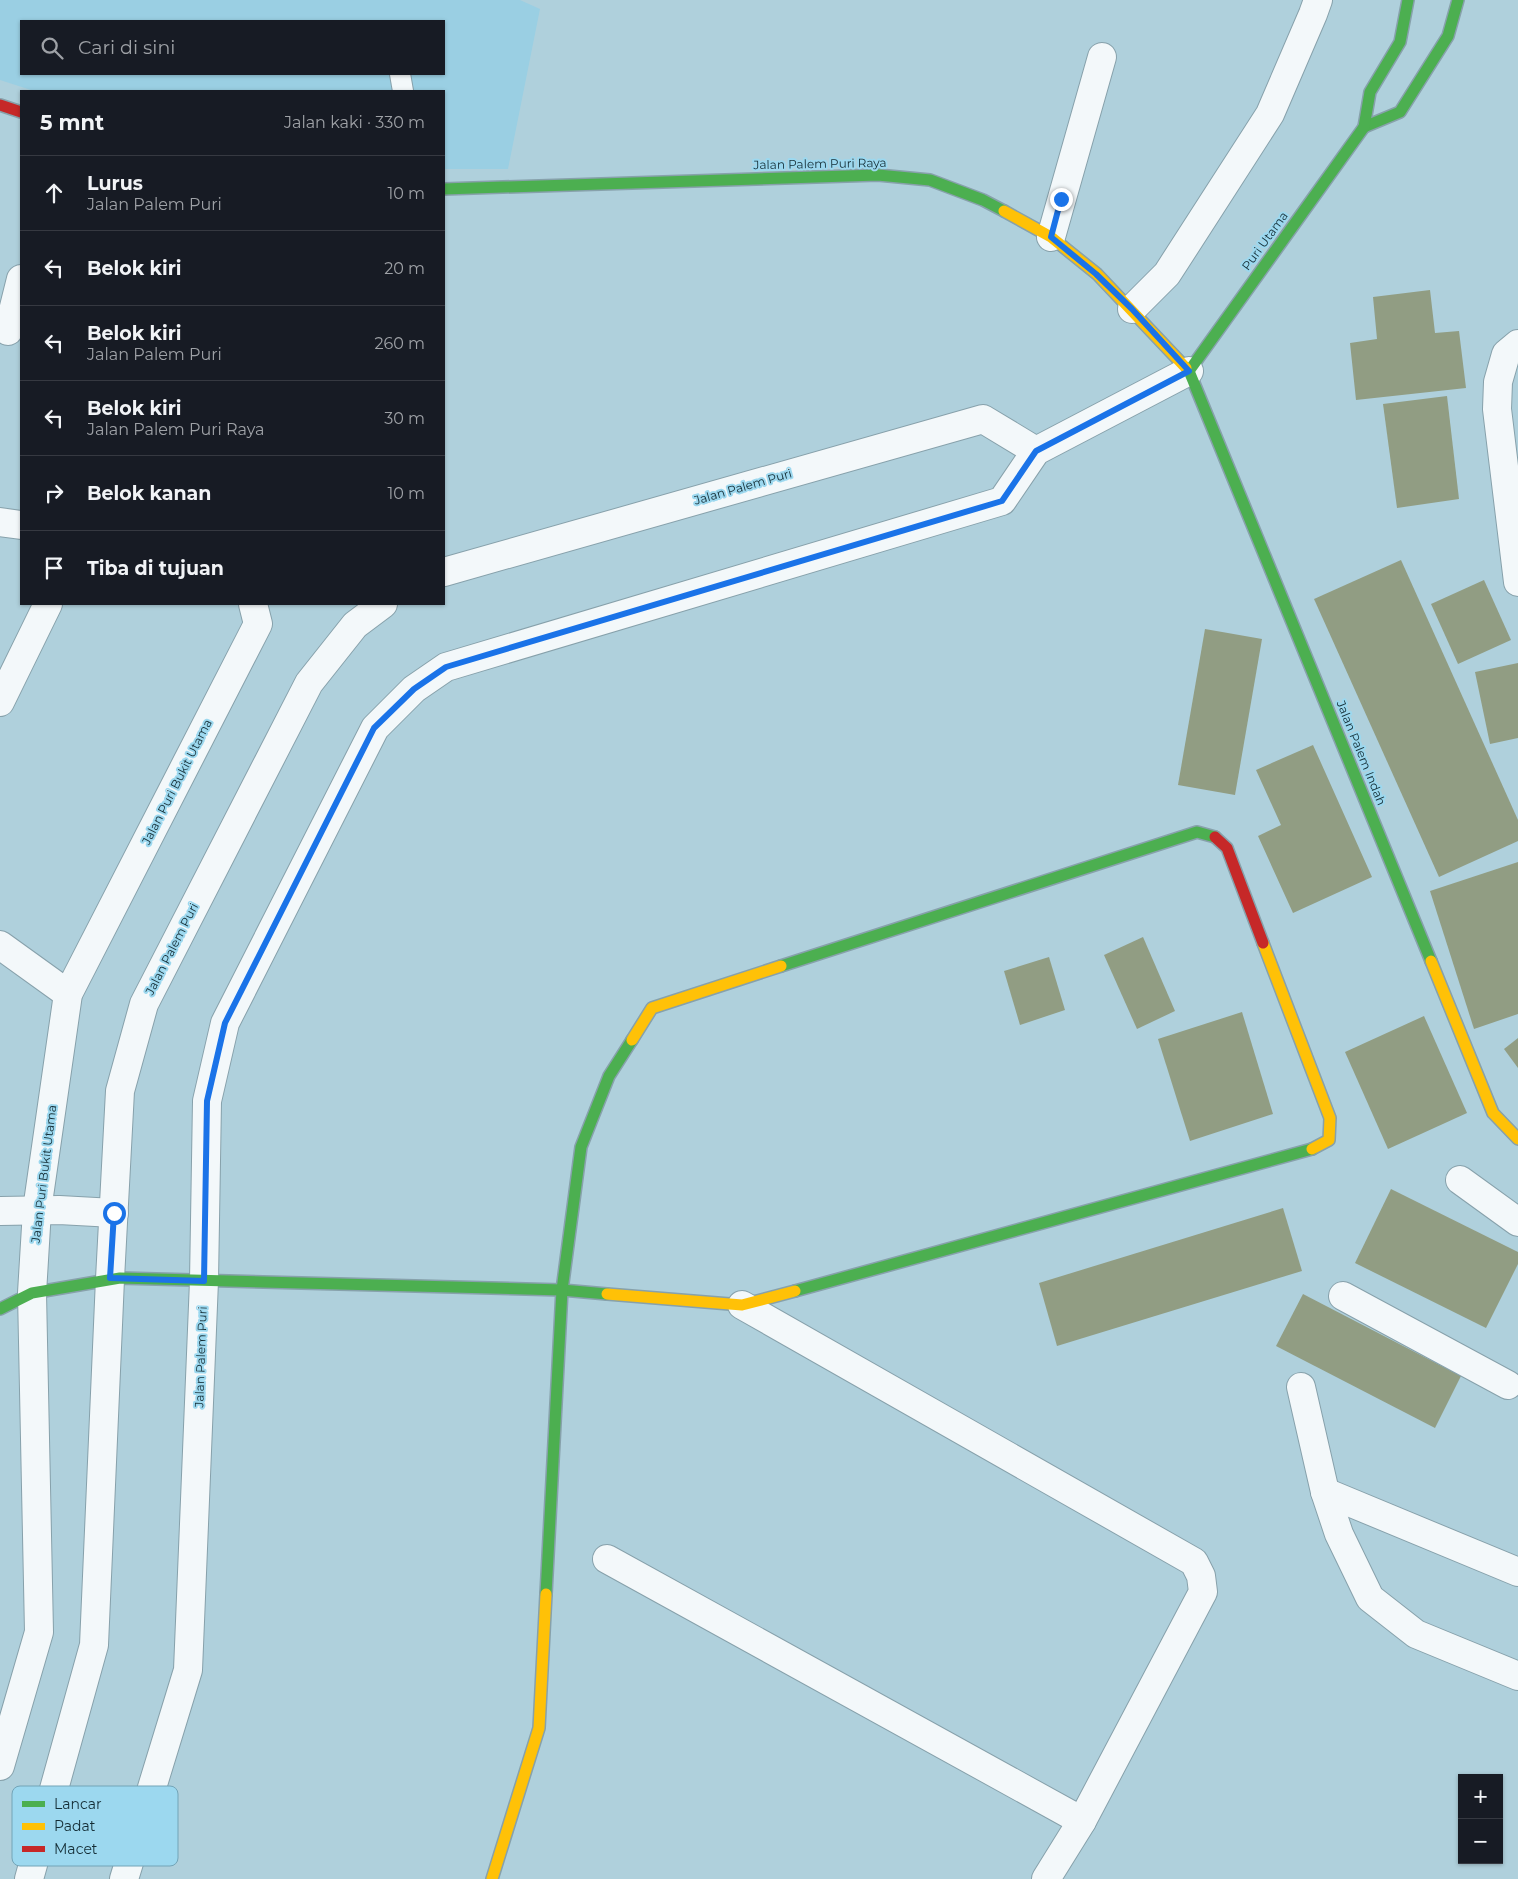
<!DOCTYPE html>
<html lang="id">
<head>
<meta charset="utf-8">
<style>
  :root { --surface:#171b24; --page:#20242c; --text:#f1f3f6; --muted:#9ea1a6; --line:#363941 }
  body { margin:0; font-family:Montserrat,sans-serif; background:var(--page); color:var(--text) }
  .controls { position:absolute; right:15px; bottom:15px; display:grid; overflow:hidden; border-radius:0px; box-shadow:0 1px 4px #0004 }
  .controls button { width:45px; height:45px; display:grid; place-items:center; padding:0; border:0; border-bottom:1px solid var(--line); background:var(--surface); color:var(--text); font:25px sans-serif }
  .stop { position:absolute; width:15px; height:15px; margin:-11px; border:4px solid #1a73e8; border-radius:50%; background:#fff }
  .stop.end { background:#1a73e8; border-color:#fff; box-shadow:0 1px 5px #0008 }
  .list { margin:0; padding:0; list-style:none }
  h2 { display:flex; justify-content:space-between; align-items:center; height:65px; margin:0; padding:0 20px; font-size:21px }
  h2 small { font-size:16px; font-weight:400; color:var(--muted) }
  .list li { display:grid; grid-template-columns:32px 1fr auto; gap:15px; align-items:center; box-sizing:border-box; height:75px; padding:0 20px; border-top:1px solid var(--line) }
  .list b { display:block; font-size:19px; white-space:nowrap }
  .list p { margin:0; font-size:16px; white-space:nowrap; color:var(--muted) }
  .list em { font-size:16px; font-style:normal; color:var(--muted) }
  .icon { flex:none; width:28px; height:28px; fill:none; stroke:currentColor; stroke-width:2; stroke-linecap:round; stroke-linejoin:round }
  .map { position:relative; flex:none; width:1518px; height:1879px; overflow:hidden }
  .search { position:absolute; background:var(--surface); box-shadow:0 1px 4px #0004; left:20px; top:20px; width:425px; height:55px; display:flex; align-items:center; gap:12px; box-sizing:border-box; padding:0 18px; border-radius:0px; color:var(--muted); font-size:19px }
  .panel { position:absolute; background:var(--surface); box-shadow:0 1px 4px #0004; left:20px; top:90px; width:425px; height:515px; border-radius:0px }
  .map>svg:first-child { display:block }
</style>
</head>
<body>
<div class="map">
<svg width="1518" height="1879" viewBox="0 0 1518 1879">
  <rect width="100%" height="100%" fill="#afd0dc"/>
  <path fill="#9acfe3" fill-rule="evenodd" d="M 0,0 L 520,0 L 540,9 L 508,169 L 444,169 L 444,91 L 34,91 L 0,80 ZM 21,21 L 444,21 L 444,74 L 21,74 Z"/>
  <g fill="#919d83">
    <polygon points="1430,290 1435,333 1459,331 1466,388 1356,400 1350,343 1377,339 1373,297"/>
    <polygon points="1447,396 1459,499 1397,508 1383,404"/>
    <polygon points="1401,560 1518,820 1518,841 1439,877 1314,599"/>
    <polygon points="1484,580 1511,640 1458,664 1431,604"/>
    <polygon points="1205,629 1262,639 1235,795 1178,785"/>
    <polygon points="1518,663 1518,738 1490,744 1475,672"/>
    <polygon points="1313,745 1372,877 1293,913 1258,836 1281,825 1256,770"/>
    <polygon points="1518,862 1518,1014 1474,1029 1430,891"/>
    <polygon points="1143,937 1175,1011 1137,1029 1104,955"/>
    <polygon points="1049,957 1065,1010 1020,1025 1004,971"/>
    <polygon points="1242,1012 1273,1114 1190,1141 1158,1039"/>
    <polygon points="1424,1016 1467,1113 1388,1149 1345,1052"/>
    <polygon points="1518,1038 1518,1068 1504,1049"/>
    <polygon points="1391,1189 1518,1252 1518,1264 1486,1328 1355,1263"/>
    <polygon points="1283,1208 1302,1271 1057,1346 1039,1283"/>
    <polygon points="1303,1294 1461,1376 1435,1428 1276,1346"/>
  </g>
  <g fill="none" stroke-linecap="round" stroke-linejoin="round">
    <g stroke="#87a1ab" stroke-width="22">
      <polyline id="lane" points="400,74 403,91"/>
    </g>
    <g stroke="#87a1ab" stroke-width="30">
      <g id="street">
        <polyline points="1051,237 1102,57"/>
        <polyline points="1132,309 1167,274 1270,114 1313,14 1318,0"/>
        <polyline points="8,331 21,279"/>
        <polyline points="1518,344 1506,354 1498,382 1497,409 1518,582"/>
        <polyline points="0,522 21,525"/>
        <polyline points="444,572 983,419 1036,451"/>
        <polyline points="0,702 48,604"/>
        <polyline points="0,945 68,994"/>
        <polyline points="1460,1180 1518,1222"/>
        <polyline points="0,1211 59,1210 114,1213"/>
        <polyline points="1343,1296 1508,1385"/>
        <polyline points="742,1305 1194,1562 1201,1576 1203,1592 1082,1821 1046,1879"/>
        <polyline points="1301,1387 1325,1492 1339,1534 1370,1598 1416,1634 1518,1676"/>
        <polyline points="1325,1492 1518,1572"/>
        <polyline points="607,1559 1082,1821"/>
        <polyline points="0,1766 39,1632 32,1293 37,1210 68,994 258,624 253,604"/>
        <polyline points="29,1879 94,1645 110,1279 120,1091 144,1004 309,683 355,625 383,604"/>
        <polyline points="124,1879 188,1670 204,1281 207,1101 225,1023 375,728 414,689 446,667 1002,501 1036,451 1189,371"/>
      </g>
    </g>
    <g stroke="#87a1ab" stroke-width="14">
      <g id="fast">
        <polyline points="1364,127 1400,112 1448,36 1458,0"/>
        <polyline points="444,189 878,175 930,180 983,200 1004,211"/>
        <polyline points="1186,368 1189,371 1431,961"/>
        <polyline points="1189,371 1364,127 1370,92 1400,42 1408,0"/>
        <polyline points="781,966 1197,832 1215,837"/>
        <polyline points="795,1291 1312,1149"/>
        <polyline points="0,1309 32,1293 120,1278 562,1290 607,1294"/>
        <polyline points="546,1594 562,1290 581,1147 609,1076 632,1040"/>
      </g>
    </g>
    <g stroke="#87a1ab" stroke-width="14">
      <g id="slow">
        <polyline points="1004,211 1051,237 1097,274 1186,368"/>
        <polyline points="1263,943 1330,1118 1329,1140 1312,1149"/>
        <polyline points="1431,961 1493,1113 1518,1139"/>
        <polyline points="632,1040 652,1008 781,966"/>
        <polyline points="607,1294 742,1305 795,1291"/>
        <polyline points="492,1879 539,1728 546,1594"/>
      </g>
    </g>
    <g stroke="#87a1ab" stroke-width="14">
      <g id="jam">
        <polyline points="0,105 21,112"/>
        <polyline points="1215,837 1227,848 1263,943"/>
      </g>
    </g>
    <use href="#lane" stroke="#f3f8fa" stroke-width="20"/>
    <use href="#street" stroke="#f3f8fa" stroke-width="28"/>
    <use href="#fast" stroke="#4caf50" stroke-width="11"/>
    <use href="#slow" stroke="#ffc107" stroke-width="11"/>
    <use href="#jam" stroke="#c62828" stroke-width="11"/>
  </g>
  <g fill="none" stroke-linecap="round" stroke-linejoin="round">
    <polyline stroke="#1a73e8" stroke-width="6" points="114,1213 110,1278 204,1281 207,1101 225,1023 374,728 414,689 446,667 1002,501 1036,451 1189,371 1132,309 1096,274 1051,237 1061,199"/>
  </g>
  <g text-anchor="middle" stroke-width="4" stroke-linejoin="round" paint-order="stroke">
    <g font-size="12" fill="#132c34" stroke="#9cd8ef">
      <text transform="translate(820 164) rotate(-1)" y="4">Jalan Palem Puri Raya</text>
      <text transform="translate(1265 241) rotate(-54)" y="4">Puri Utama</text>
      <text transform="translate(743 487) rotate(-16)" y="4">Jalan Palem Puri</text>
      <text transform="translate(1361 753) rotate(68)" y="4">Jalan Palem Indah</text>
      <text transform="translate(177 782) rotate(-63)" y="4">Jalan Puri Bukit Utama</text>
      <text transform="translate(172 949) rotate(-63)" y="4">Jalan Palem Puri</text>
      <text transform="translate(44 1174) rotate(-83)" y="4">Jalan Puri Bukit Utama</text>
      <text transform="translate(201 1357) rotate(-88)" y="4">Jalan Palem Puri</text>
    </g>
  </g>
  <rect x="12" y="1786" width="166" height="80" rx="8" fill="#9cd8ef" stroke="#73a4b7" stroke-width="1"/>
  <rect x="22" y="1801" width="23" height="6" fill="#4caf50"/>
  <rect x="22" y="1823" width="23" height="7" fill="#ffc107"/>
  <rect x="22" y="1846" width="23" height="6" fill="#c62828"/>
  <g font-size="14" fill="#132c34">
    <text x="54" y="1809">Lancar</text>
    <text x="54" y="1831">Padat</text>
    <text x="54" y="1854">Macet</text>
  </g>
</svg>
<div class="controls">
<button>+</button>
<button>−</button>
</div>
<div class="stop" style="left:114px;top:1213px"></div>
<div class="stop end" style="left:1061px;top:199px"></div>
<div class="search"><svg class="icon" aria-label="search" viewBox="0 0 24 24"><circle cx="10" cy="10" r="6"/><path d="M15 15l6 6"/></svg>Cari di sini</div>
<section class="panel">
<h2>5 mnt<small>Jalan kaki · 330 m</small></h2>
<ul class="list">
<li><svg class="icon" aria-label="ahead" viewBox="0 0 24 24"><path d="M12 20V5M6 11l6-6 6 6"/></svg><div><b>Lurus</b><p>Jalan Palem Puri</p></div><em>10 m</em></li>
<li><svg class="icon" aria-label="left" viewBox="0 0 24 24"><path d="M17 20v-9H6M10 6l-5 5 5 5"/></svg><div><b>Belok kiri</b></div><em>20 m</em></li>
<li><svg class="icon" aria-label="left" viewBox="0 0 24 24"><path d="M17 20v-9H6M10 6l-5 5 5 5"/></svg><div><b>Belok kiri</b><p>Jalan Palem Puri</p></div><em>260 m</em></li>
<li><svg class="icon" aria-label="left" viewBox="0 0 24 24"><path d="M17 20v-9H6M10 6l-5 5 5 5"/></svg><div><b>Belok kiri</b><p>Jalan Palem Puri Raya</p></div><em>30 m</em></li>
<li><svg class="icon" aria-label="right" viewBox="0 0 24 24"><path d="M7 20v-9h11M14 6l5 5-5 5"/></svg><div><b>Belok kanan</b></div><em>10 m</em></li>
<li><svg class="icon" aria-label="arrive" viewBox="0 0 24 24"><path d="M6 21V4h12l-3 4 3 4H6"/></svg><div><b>Tiba di tujuan</b></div></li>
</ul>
</section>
</div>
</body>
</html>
